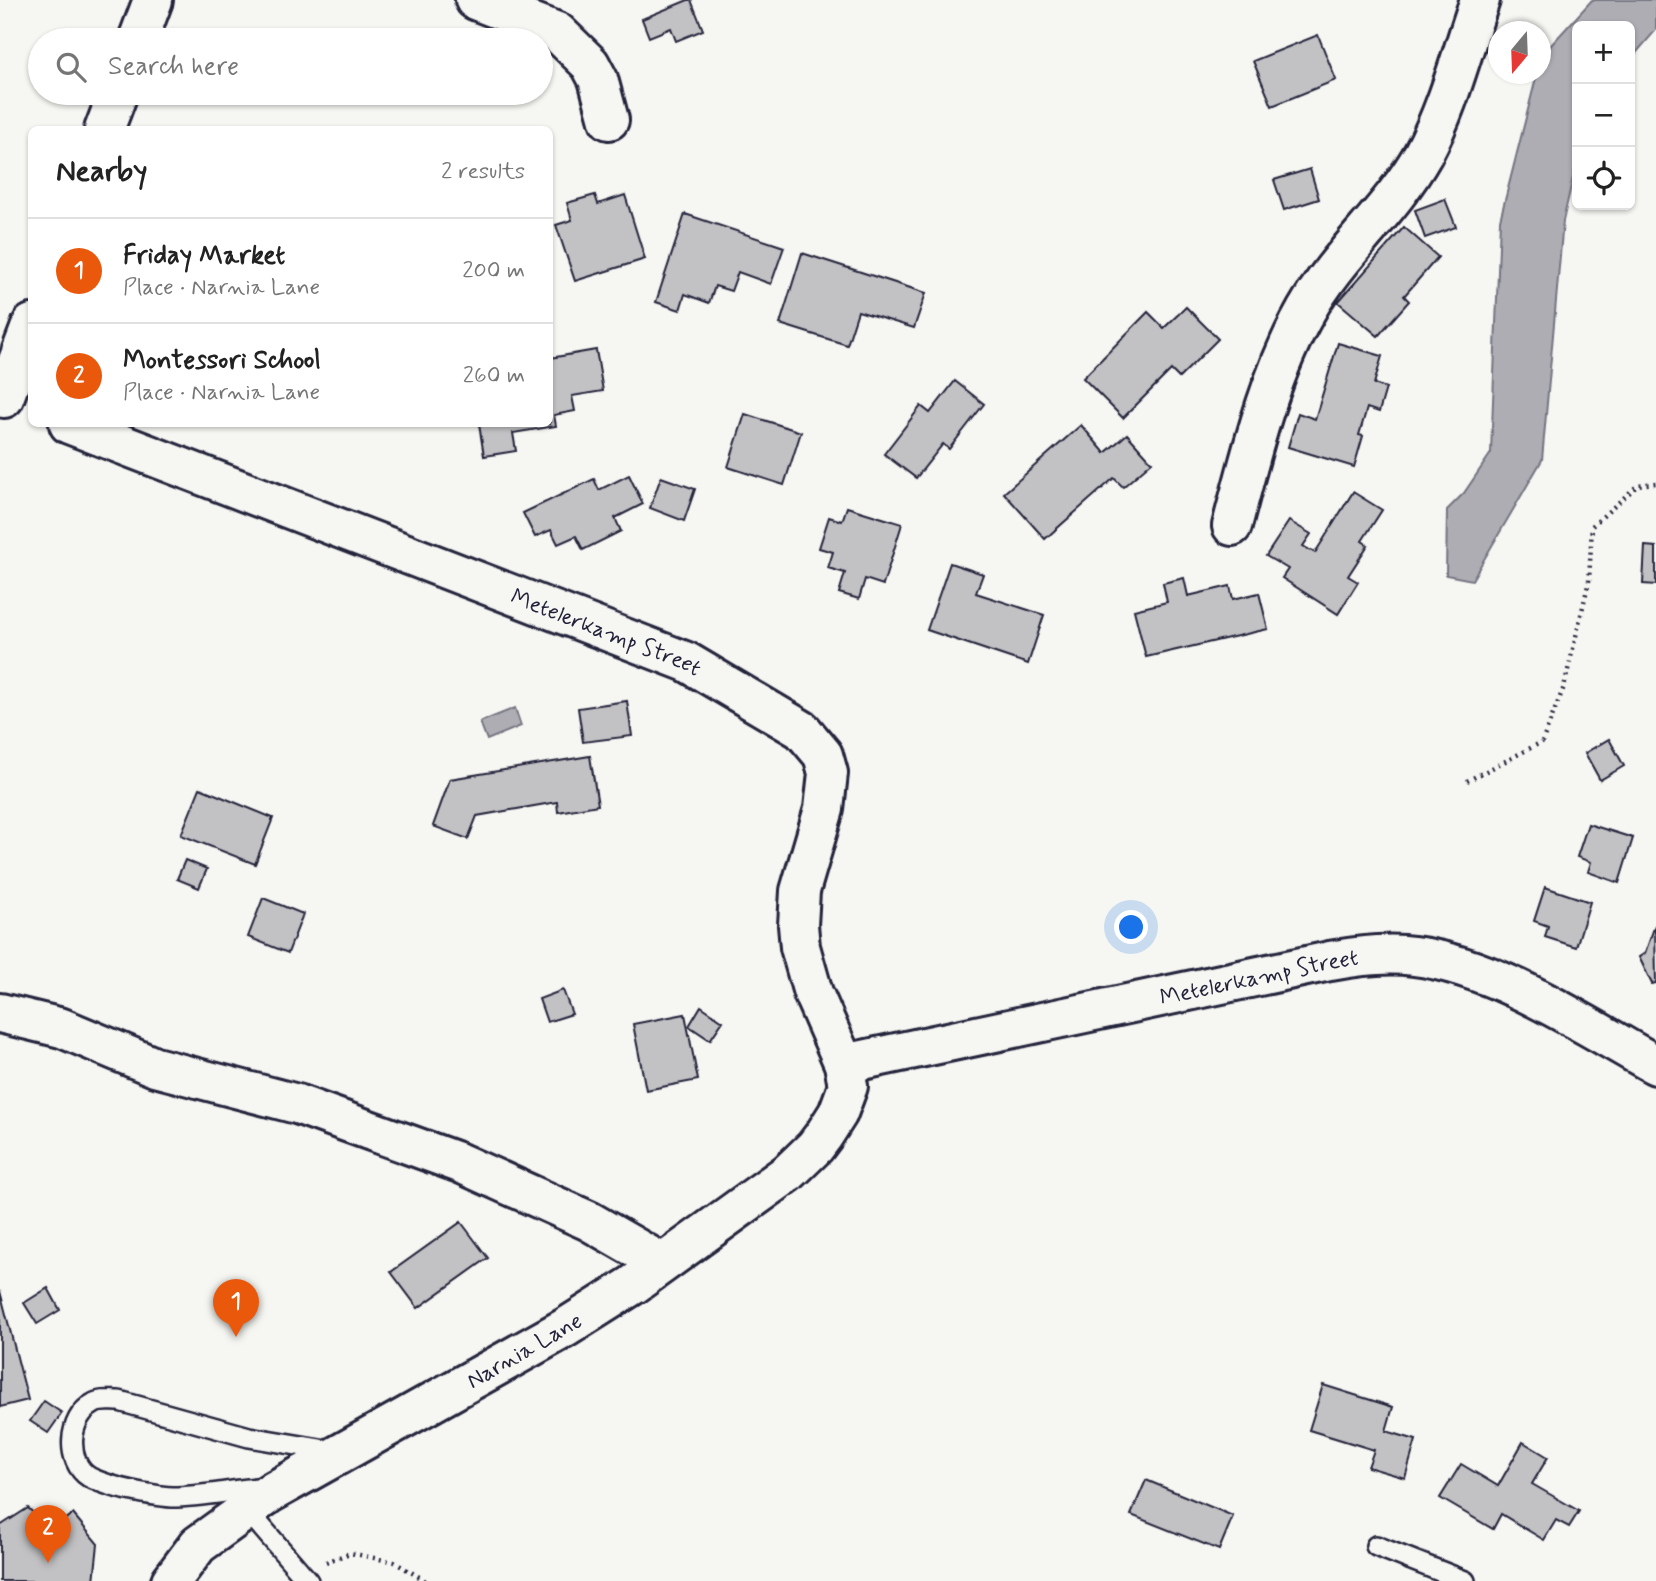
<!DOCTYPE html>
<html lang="en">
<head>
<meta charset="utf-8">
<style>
  :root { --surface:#fff; --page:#f2f2f2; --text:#222; --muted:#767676; --line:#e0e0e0; --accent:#ea580c }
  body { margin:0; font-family:Mynerve,sans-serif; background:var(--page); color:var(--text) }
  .controls { position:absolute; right:21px; top:21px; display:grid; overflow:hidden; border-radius:10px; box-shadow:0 2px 5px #0004 }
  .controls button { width:63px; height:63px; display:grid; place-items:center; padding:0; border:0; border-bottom:2px solid var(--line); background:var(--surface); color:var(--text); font:35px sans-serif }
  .compass { position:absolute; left:1488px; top:21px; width:63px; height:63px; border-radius:50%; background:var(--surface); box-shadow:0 2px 5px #0004; rotate:199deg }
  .you { position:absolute; left:1132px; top:928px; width:24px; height:24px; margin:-18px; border:5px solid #fff; border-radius:50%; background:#1a73e8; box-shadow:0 0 0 10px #1a73e833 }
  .badge { display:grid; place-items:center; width:46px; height:46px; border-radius:50%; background:var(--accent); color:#fff; font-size:23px; font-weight:700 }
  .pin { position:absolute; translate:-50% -58px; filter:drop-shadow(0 2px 4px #0008) }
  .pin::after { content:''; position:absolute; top:37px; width:24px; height:21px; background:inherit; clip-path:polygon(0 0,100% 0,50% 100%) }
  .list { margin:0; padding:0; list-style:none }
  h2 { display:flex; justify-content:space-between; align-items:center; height:91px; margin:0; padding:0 28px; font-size:30px }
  h2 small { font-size:23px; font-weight:400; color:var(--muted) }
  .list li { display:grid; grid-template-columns:46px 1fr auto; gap:21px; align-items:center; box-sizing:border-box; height:105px; padding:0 28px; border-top:2px solid var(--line) }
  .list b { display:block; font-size:26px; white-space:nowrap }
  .list p { margin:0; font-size:23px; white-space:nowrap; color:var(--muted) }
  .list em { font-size:23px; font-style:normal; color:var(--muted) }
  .icon { flex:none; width:38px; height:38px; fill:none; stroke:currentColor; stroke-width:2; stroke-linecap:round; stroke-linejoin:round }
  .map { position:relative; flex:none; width:1656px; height:1581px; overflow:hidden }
  .search { position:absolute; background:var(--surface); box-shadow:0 2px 5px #0004; left:28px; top:28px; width:525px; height:77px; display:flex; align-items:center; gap:18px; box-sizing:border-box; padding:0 24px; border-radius:38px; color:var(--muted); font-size:26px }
  .panel { position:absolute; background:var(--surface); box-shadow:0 2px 5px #0004; left:28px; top:126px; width:525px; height:301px; border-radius:10px }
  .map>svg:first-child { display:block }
</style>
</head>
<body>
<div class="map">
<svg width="1656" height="1581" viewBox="0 0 1656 1581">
  <rect width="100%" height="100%" fill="#f6f6f2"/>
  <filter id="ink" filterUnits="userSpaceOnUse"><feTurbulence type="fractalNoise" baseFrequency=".0143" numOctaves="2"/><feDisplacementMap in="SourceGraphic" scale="14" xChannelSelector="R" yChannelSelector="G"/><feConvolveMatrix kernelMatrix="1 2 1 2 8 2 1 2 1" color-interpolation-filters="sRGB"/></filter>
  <g filter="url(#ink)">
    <g fill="#adadb3" stroke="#757583" stroke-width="2">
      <polygon points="1592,0 1656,0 1656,30 1630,60 1630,26 1577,26 1577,160 1563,221 1542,460 1472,580 1446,575 1447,510 1464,493 1491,453 1500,220 1537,74 1540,74 1541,56"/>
      <polygon points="515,708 521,726 487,740 480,722"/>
    </g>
    <g fill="#c2c2c4" stroke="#22223b" stroke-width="2">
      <polygon points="688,0 691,0 703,30 676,41 671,28 649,37 642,19"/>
      <polygon points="1318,35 1336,80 1272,106 1253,61"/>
      <polygon points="1310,169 1319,199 1284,210 1274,180"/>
      <polygon points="595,195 598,204 625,195 645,259 575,281 556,225 572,220 567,203"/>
      <polygon points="1445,199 1456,227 1425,238 1415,210"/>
      <polygon points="685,214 784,247 771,284 738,272 731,291 715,286 709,303 685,294 680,310 656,302"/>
      <polygon points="1404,227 1438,257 1404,296 1409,301 1378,336 1338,302"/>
      <polygon points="802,253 926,293 914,328 858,311 847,345 780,324"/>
      <polygon points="1186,307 1218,339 1179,378 1171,370 1123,418 1083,378 1148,312 1164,328"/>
      <polygon points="1338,343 1382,356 1374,384 1386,388 1379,412 1367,408 1359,435 1363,436 1354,467 1288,447 1298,413 1315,419"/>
      <polygon points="596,350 603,391 572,396 575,411 554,415 556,426 513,433 516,451 484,456 479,424 550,424 550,354 550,358"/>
      <polygon points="955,381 984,404 949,449 943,444 916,478 884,454 921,406 930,413"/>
      <polygon points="745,414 801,432 784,485 728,467"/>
      <polygon points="1081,425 1105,453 1127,434 1152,462 1123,487 1114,478 1045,539 1004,493"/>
      <polygon points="629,475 643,504 615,518 621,531 583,550 576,536 558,544 551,530 535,537 523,513 594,479 599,490"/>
      <polygon points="661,477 695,489 684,521 650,508"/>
      <polygon points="1353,492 1382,510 1362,541 1368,545 1348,576 1358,582 1338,614 1282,578 1288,569 1266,556 1289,521 1311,534 1303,546 1315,553"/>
      <polygon points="847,507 902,524 883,585 865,579 859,599 839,593 845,573 828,568 833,552 819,548 829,517 842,521"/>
      <polygon points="1645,546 1656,547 1656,585 1643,584"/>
      <polygon points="950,563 983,574 976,593 1044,615 1028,664 927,630"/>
      <polygon points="1184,578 1188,596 1230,586 1233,599 1259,593 1268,629 1146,657 1134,610 1167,602 1163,583"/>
      <polygon points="627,701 632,736 583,742 578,708"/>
      <polygon points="1609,739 1624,766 1600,780 1585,753"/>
      <polygon points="590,756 598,805 558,812 557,802 477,816 468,839 433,826 450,779"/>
      <polygon points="200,788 273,818 255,864 181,835"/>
      <polygon points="1588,824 1633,838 1619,883 1588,872 1591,862 1577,857"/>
      <polygon points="185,860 207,869 199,888 177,879"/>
      <polygon points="1545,887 1590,902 1576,947 1545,937 1548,926 1534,921"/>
      <polygon points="263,898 303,914 288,953 248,937"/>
      <polygon points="1655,925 1656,983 1652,984 1639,957 1645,953"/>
      <polygon points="563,990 572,1014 547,1022 539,999"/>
      <polygon points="701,1006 723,1021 710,1040 689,1026"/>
      <polygon points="685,1014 698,1080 646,1090 633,1024"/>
      <polygon points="461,1222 488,1258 418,1308 391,1272"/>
      <polygon points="48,1288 60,1310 37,1324 24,1303"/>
      <polygon points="0,1291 28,1400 0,1407"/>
      <polygon points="1323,1385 1393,1407 1386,1431 1416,1440 1405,1478 1368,1467 1374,1450 1309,1430"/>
      <polygon points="44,1401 62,1413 48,1433 30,1421"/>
      <polygon points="1523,1442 1548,1457 1532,1484 1579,1511 1569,1527 1556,1520 1544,1540 1501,1514 1493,1529 1440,1498 1461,1464 1498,1486"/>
      <polygon points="1146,1480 1233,1516 1219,1550 1131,1515"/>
      <polygon points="28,1508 52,1530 73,1514 98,1544 94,1581 0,1581 0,1526"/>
    </g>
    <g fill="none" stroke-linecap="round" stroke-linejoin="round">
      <g stroke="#22223b" stroke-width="24">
        <g id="service">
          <path d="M 268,1487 C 236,1489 203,1497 172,1497 C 154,1496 137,1492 119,1488 C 110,1485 98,1482 89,1477 C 65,1462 68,1417 93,1404 C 100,1399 110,1401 119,1401 L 249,1437 L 338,1452"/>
          <polyline points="247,1510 308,1581"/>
          <polyline points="1376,1546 1465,1581"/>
        </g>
      </g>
      <g stroke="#22223b" stroke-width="44">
        <g id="minor">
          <polyline points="475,0 557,32 590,64 598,79 609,120"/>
          <polyline points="138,40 153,0"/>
          <polyline points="104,130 118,93"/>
          <polyline points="4,398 32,324"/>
          <path id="s1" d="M 69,424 L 687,662 L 802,730 L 823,755 L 828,773 L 824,809 L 800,891 L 798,925 L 800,947 L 813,993 L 844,1064 L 848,1086 L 838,1113 L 824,1135 L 815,1147 L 788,1173 L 633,1285 L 565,1328 L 270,1493 L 198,1545 L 171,1581"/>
          <path d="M 1232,526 C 1251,454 1269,376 1306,311 C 1338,254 1391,211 1423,154 C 1449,106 1462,51 1480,0"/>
          <polyline points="0,1013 62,1028 155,1067 297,1104 460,1163 589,1221 662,1263"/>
          <path id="s2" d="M 844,1064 L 1330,961 C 1357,956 1386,952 1414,956 C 1496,966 1584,1025 1656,1065"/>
        </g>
      </g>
      <g stroke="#22223b" stroke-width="4.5" stroke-dasharray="2 5" stroke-linecap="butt">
        <polyline points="1467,781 1542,742 1564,687 1589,581 1592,526 1638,485 1656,483"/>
        <polyline points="326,1562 350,1553 394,1562 426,1581"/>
      </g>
      <use href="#service" stroke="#f6f6f2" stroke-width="19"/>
      <use href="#minor" stroke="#f6f6f2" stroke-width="38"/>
    </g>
  </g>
  <g text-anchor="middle" stroke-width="5" stroke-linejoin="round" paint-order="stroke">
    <g font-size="23" fill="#22223b" stroke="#f6f6f2">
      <text dy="8" stroke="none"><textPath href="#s1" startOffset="576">Metelerkamp Street</textPath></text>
      <text dy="8" stroke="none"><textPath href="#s2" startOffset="424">Metelerkamp Street</textPath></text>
      <text transform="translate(524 1350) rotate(-30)" y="8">Narnia Lane</text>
    </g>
  </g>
</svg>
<div class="controls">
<button>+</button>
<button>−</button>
<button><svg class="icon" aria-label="locate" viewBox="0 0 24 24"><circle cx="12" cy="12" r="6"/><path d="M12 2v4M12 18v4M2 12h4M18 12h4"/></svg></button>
</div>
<svg class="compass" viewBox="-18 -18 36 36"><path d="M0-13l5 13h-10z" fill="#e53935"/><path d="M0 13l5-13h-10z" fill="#767676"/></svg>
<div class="you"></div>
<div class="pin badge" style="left:236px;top:1337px">1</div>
<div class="pin badge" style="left:48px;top:1563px">2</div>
<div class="search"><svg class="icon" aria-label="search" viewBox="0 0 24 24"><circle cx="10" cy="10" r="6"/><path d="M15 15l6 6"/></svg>Search here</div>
<section class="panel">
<h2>Nearby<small>2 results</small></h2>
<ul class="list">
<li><span class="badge">1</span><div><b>Friday Market</b><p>Place · Narnia Lane</p></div><em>200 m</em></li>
<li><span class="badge">2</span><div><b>Montessori School</b><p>Place · Narnia Lane</p></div><em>260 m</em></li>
</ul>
</section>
</div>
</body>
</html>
